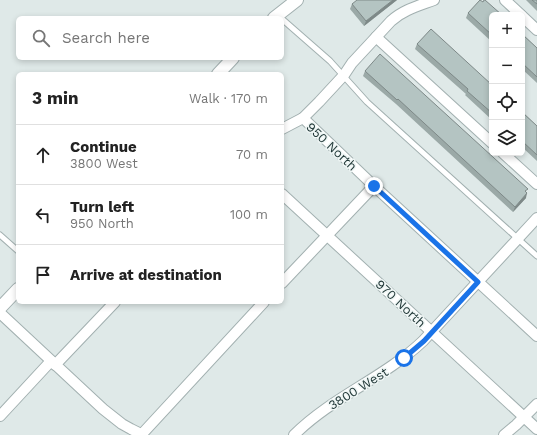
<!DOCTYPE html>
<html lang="en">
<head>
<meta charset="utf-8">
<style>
  :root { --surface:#fff; --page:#f6f6f6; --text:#222; --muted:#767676; --line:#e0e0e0 }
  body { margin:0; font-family:"Work Sans",sans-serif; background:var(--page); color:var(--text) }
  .controls { position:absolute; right:12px; top:12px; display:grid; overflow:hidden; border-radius:6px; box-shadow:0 2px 6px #0003 }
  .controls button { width:36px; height:36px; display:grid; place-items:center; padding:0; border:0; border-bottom:1px solid var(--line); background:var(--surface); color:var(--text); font:20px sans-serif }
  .stop { position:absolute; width:12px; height:12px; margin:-9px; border:3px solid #1a73e8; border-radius:50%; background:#fff }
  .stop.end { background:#1a73e8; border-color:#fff; box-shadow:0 1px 4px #0008 }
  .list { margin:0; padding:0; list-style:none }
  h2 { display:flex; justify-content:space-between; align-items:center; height:52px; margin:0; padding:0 16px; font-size:17px }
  h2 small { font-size:13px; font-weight:400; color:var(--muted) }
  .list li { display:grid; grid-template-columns:26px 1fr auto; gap:12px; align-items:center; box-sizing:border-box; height:60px; padding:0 16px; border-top:1px solid var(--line) }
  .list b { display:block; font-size:15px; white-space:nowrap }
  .list p { margin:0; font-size:13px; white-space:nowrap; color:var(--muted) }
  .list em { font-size:13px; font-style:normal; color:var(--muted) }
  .icon { flex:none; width:22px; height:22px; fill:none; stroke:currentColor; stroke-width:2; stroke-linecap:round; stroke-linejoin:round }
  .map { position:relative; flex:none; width:537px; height:435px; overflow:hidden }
  .search { position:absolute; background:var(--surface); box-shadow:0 2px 6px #0003; left:16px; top:16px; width:268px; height:44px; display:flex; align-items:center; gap:10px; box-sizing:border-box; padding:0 14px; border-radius:6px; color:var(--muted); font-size:15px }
  .panel { position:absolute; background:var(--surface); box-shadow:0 2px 6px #0003; left:16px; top:72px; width:268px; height:232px; border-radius:6px }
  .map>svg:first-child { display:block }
</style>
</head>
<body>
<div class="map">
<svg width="537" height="435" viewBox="0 0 537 435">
  <rect width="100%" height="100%" fill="#dfe9e8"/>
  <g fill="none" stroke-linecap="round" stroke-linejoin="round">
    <g stroke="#a2b0b0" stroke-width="7">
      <g id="service">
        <polyline points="282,19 330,61 367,102 537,256"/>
        <polyline points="0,235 18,251"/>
      </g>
    </g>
    <g stroke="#a2b0b0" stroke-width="12">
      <g id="minor">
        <polyline points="505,0 521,15"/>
        <polyline points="522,16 537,30"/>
        <polyline points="376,37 492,143"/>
        <polyline points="303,118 374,186 537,336"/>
        <path d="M 282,129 L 303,118 L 319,102 L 344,75 L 352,63 L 391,21 C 403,10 418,6 434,0"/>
        <polyline points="503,153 537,184"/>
        <polyline points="282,194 537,429"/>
        <polyline points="282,283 374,186"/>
        <polyline points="0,313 103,409 122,424 131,429 143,435"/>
        <polyline points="55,365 115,302"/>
        <polyline points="0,416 51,361"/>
        <polyline points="142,434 264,302"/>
        <path d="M 294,435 C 332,397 384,378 423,341 L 537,218"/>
        <polyline points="504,435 516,425 537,404"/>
      </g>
    </g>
    <g stroke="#a2b0b0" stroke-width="14">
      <g id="tertiary">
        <polyline points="274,18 297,0"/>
        <polyline points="218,74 233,58"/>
        <polyline points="0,308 18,289"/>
      </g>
    </g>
    <use href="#service" stroke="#fff" stroke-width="5"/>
    <use href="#minor" stroke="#fff" stroke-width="10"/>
    <use href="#tertiary" stroke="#fff" stroke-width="12"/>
  </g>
  <g fill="#9ba9a7">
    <polygon points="397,0 364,26 350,9 352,4"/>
    <polygon points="526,0 537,0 537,11"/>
    <polygon points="468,13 492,15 492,42 466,18"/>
    <polygon points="522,34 537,48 537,83 522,69"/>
    <polygon points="417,44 492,85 492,120 465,95 466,94 415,49"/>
    <polygon points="365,71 526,192 526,198 513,212 396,104 363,76"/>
    <polygon points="522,112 537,126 537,161 522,147"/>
  </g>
  <g fill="#7e8988">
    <polygon points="393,0 397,0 364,26 366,21"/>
    <polygon points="527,193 526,198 513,212 515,207"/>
  </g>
  <g fill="#b4c4c2" stroke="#7e8988">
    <polygon points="357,0 393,0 366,21 352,4"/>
    <polygon points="480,0 483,2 484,0 485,0 502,15 492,15 492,35 468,13"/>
    <polygon points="532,0 537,0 537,4"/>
    <polygon points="431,29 492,85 492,113 467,91 468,89 417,44"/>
    <polygon points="522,34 537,48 537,77 522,63"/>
    <polygon points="380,54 528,189 525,191 527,193 515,207 398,99 397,100 365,71"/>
    <polygon points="522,112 537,126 537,155 522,141"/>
  </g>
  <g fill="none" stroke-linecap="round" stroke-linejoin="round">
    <polyline stroke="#1a73e8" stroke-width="5" points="374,186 478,282 424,341 404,358"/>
  </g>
  <g text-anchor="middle" stroke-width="3" stroke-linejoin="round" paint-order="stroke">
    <g font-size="13" fill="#213838" stroke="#eff6f5">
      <text transform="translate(332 146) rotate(43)" y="5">950 North</text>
      <text transform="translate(401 303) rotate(43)" y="5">970 North</text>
      <text transform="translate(358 388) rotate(-32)" y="5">3800 West</text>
    </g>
  </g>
</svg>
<div class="controls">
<button>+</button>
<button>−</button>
<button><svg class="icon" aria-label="locate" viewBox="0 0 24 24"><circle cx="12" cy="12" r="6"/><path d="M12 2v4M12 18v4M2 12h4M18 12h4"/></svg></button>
<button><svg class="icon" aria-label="layers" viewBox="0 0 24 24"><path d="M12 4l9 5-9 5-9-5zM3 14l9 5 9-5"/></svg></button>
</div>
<div class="stop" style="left:404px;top:358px"></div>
<div class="stop end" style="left:374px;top:186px"></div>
<div class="search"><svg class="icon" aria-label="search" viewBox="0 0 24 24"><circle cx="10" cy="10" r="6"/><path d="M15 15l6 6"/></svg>Search here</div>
<section class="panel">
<h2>3 min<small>Walk · 170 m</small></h2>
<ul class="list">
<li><svg class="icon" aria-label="ahead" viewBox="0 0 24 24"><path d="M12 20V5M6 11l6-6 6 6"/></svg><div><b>Continue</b><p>3800 West</p></div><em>70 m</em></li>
<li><svg class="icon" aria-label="left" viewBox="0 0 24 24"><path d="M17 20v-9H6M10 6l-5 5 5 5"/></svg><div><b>Turn left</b><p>950 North</p></div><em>100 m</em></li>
<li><svg class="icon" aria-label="arrive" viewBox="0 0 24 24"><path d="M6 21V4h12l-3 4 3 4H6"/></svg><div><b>Arrive at destination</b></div></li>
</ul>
</section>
</div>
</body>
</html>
